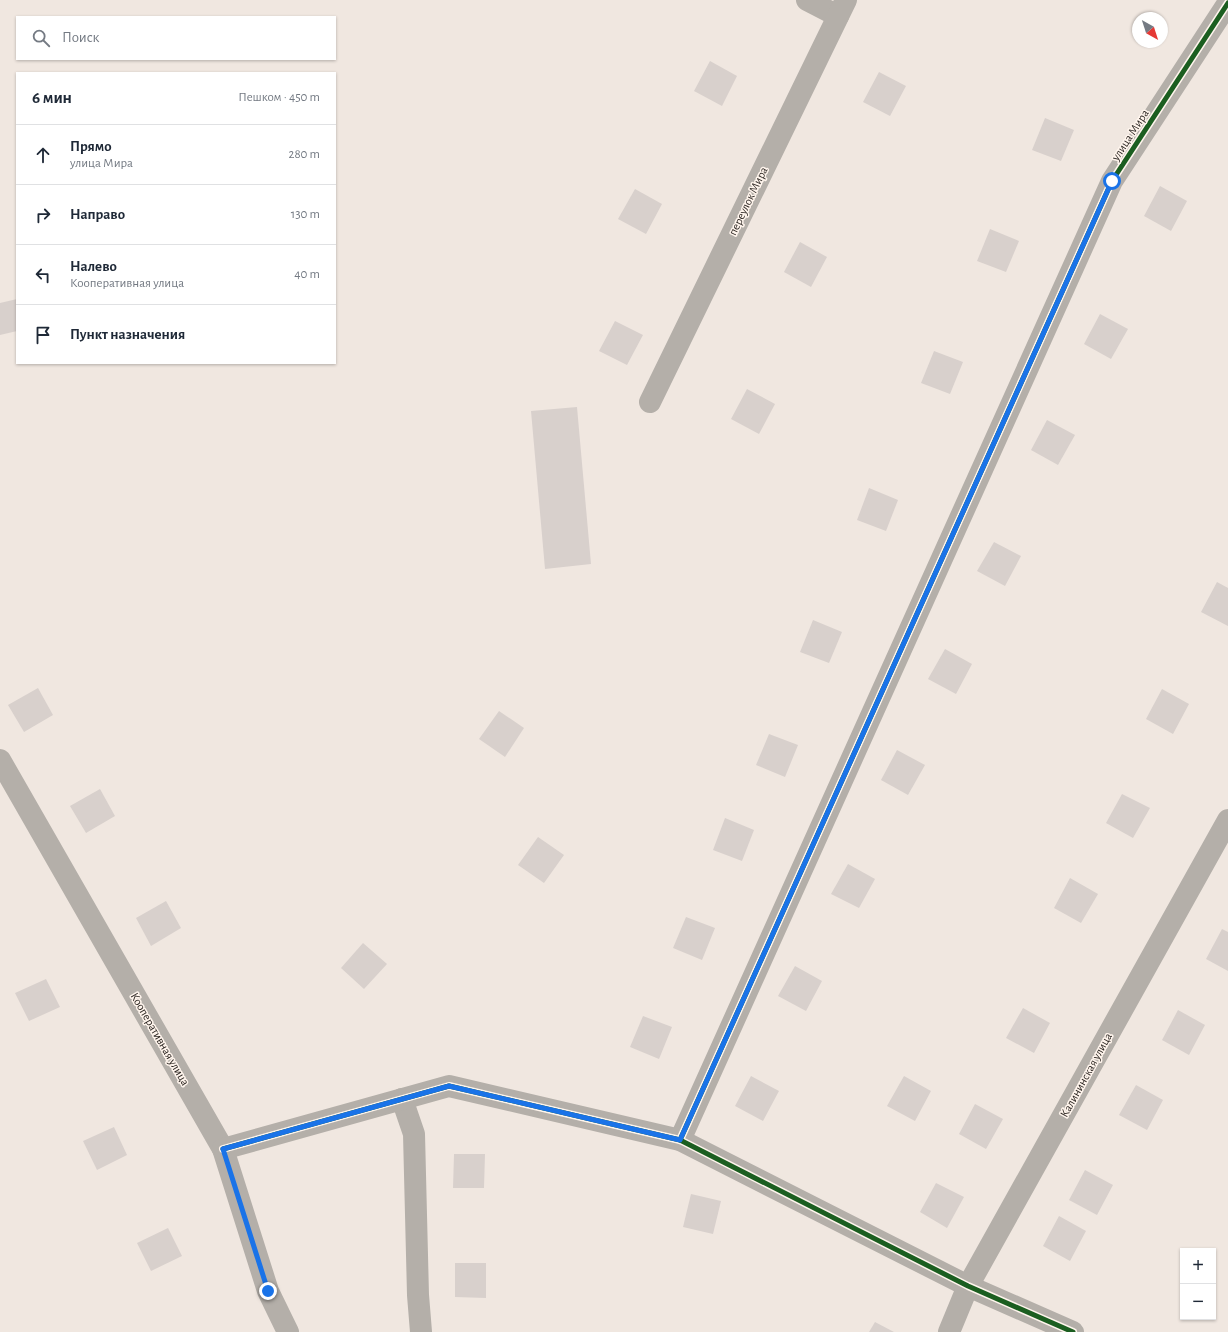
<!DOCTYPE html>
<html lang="ru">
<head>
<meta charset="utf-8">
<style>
  :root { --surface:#fff; --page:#f2f2f3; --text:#1f2937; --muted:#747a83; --line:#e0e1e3 }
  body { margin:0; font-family:"Alegreya Sans",sans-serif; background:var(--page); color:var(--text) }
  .controls { position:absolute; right:12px; bottom:12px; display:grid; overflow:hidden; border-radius:0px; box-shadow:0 1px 3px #0004 }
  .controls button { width:36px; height:36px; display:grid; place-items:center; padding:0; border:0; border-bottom:1px solid var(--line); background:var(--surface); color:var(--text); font:20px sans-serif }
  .compass { position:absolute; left:1132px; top:12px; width:36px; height:36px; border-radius:50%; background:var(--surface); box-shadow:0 1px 3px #0004; rotate:141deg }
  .stop { position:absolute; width:12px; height:12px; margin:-9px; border:3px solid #1a73e8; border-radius:50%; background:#fff }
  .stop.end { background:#1a73e8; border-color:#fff; box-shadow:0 1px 4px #0008 }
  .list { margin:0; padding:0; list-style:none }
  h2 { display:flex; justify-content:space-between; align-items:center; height:52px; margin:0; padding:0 16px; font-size:17px }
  h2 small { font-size:13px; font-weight:400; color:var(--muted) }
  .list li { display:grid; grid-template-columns:26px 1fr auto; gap:12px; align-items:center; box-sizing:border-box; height:60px; padding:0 16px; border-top:1px solid var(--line) }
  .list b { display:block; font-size:15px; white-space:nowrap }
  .list p { margin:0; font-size:13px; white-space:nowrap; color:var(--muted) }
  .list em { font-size:13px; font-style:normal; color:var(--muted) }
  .icon { flex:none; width:22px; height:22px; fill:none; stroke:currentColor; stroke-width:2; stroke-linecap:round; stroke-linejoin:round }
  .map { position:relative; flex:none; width:1228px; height:1332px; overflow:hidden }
  .search { position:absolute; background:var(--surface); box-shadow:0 1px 3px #0004; left:16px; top:16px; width:320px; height:44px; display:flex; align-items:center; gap:10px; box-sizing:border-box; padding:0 14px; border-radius:0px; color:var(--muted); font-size:15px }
  .panel { position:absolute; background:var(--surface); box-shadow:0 1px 3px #0004; left:16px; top:72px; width:320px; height:292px; border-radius:0px }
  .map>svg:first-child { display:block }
</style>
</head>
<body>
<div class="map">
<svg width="1228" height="1332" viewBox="0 0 1228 1332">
  <rect width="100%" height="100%" fill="#f0e7e0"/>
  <g fill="#d8d0cc">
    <polygon points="710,61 737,76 722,106 694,91"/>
    <polygon points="879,72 906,86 890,116 863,102"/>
    <polygon points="1045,118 1074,130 1061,161 1032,150"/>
    <polygon points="1160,186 1187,201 1171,231 1144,216"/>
    <polygon points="635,189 662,204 646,234 618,219"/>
    <polygon points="990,229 1019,241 1006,272 977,261"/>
    <polygon points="800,242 827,257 811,287 784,272"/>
    <polygon points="17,299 17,331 0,335 0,303"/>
    <polygon points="1100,314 1128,329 1111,359 1084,344"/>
    <polygon points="615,321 643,335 627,365 599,351"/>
    <polygon points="934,351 963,362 950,394 921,383"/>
    <polygon points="747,389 775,404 759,434 731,419"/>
    <polygon points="577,407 591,564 545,569 531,411"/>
    <polygon points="1047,420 1075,435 1058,465 1031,450"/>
    <polygon points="869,488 898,500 886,531 857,520"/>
    <polygon points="994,542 1021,556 1005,586 977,571"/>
    <polygon points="1217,582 1228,588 1228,626 1201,612"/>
    <polygon points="813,620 842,632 829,663 800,652"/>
    <polygon points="945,649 972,664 956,694 928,679"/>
    <polygon points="38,688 53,715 24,732 8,705"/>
    <polygon points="1162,689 1189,704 1173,734 1146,719"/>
    <polygon points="499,711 524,728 505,757 479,739"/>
    <polygon points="769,734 798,745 785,777 756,765"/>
    <polygon points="897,750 925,765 908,795 881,780"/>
    <polygon points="100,789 115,816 86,833 70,806"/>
    <polygon points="1122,794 1150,808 1133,838 1106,823"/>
    <polygon points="725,818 754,830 742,861 713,850"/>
    <polygon points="538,837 564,855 544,883 518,865"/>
    <polygon points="848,864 875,879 859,908 831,894"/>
    <polygon points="1070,878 1098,894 1081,923 1054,908"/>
    <polygon points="166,901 181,928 151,946 136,918"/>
    <polygon points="686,917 715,928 702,960 673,948"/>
    <polygon points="1222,929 1228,932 1228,971 1206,959"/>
    <polygon points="363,943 387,964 364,989 341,968"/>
    <polygon points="795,966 822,981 806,1011 778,996"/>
    <polygon points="46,979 60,1007 29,1021 15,993"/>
    <polygon points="1023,1008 1050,1023 1034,1053 1006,1038"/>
    <polygon points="1178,1010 1205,1025 1189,1055 1162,1040"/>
    <polygon points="643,1016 672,1027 659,1059 630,1047"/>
    <polygon points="751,1076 779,1091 763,1121 735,1106"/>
    <polygon points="904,1076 931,1091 915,1121 887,1106"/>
    <polygon points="1136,1085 1163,1100 1147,1130 1119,1115"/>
    <polygon points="975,1104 1003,1119 986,1149 959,1134"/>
    <polygon points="114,1127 127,1155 97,1170 83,1141"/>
    <polygon points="454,1154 485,1154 484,1188 453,1188"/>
    <polygon points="1085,1170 1113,1185 1097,1215 1069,1200"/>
    <polygon points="936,1183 964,1197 947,1228 920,1212"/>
    <polygon points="691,1194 721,1201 713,1234 683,1227"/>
    <polygon points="1059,1216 1086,1231 1070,1261 1043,1246"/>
    <polygon points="168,1228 182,1256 151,1271 137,1243"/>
    <polygon points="455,1263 486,1263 486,1298 455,1297"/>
    <polygon points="875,1322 894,1332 869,1332"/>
  </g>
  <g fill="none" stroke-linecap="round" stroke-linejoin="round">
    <g stroke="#b4afa9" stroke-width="22">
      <polyline points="807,0 838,16"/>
      <polyline points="650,402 846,0"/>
      <polyline points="0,760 223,1149 268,1291 288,1332"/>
      <polyline points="402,1099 414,1134 418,1295 421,1332"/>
      <polyline points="680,1140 1112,181 1228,3"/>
      <polyline points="223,1149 449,1086 680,1140 968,1286 1073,1332"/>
      <polyline points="949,1332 968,1286 1228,820"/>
    </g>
    <g stroke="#fff5ed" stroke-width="8">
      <g id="cycleway">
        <polyline points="680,1140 1112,181 1228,3"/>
        <polyline points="223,1149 449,1086 680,1140 968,1286 1073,1332"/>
      </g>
    </g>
    <use href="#cycleway" stroke="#1b5e20" stroke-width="5"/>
  </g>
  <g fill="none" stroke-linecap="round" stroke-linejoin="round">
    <polyline stroke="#1a73e8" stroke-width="5" points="268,1291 223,1149 449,1086 680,1140 1112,181"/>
  </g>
  <g text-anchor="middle" stroke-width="3" stroke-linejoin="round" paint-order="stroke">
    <g font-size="12" fill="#2e2824" stroke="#fff5ed">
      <text transform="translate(1130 135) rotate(-57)" y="4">улица Мира</text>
      <text transform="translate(748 201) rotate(-64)" y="4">переулок Мира</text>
      <text transform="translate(160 1039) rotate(60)" y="4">Кооперативная улица</text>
      <text transform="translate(1086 1075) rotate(-61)" y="4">Калининская улица</text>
    </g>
  </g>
</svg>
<div class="controls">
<button>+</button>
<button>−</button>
</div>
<svg class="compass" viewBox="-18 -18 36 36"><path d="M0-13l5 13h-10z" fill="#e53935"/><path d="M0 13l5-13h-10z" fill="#747a83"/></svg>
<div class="stop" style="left:1112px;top:181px"></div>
<div class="stop end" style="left:268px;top:1291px"></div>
<div class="search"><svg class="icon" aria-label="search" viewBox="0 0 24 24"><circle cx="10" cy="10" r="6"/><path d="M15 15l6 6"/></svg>Поиск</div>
<section class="panel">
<h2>6 мин<small>Пешком · 450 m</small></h2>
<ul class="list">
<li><svg class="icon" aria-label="ahead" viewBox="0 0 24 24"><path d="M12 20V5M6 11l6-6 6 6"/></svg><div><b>Прямо</b><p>улица Мира</p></div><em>280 m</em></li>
<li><svg class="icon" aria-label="right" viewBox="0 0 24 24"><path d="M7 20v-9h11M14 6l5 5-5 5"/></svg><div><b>Направо</b></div><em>130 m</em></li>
<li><svg class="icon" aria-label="left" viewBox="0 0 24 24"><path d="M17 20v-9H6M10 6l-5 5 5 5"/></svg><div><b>Налево</b><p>Кооперативная улица</p></div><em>40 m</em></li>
<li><svg class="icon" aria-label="arrive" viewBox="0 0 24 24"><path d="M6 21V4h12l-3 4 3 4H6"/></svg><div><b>Пункт назначения</b></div></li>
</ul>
</section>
</div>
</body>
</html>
